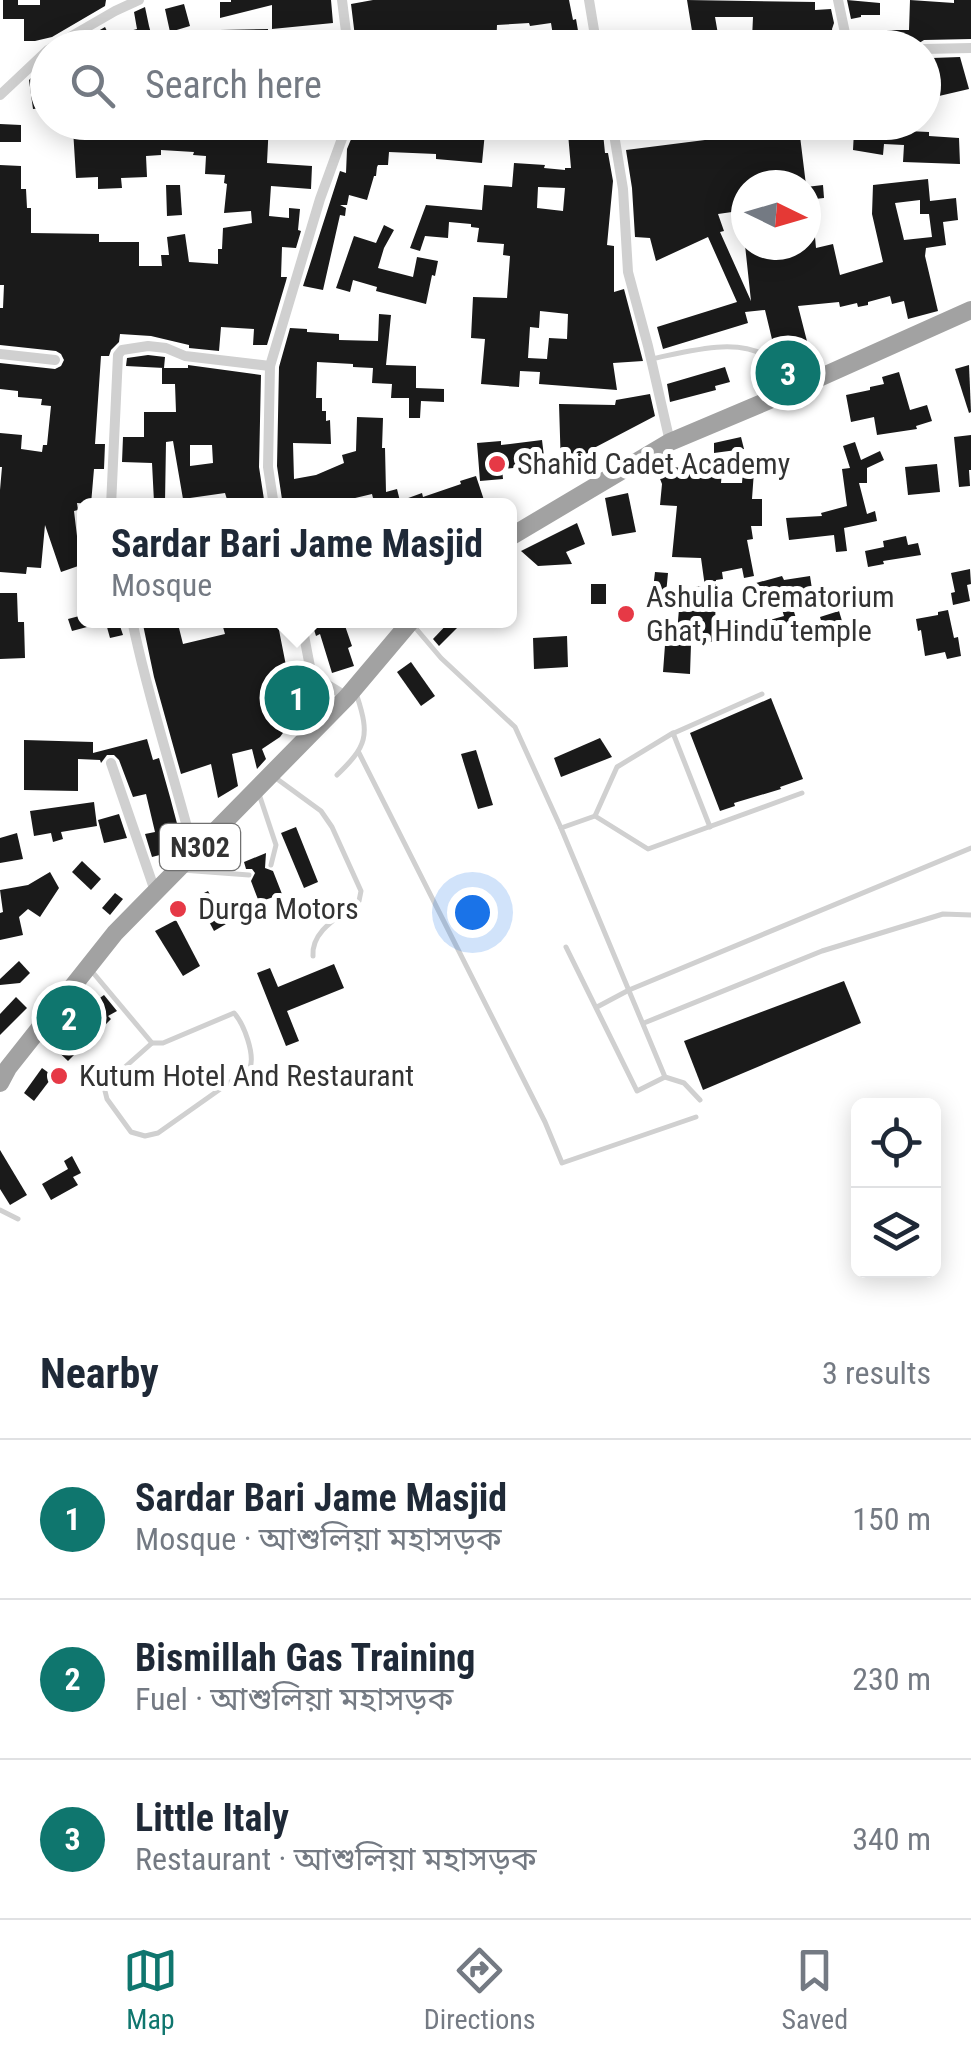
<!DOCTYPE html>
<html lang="en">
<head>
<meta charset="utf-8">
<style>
  :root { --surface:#fff; --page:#f6f6f7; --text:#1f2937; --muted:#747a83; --line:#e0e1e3; --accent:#0f766e }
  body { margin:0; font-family:"Roboto Condensed","Noto Sans Bengali",sans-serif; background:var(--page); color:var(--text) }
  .controls { position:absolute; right:30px; bottom:30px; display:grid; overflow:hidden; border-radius:15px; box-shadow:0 5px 25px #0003 }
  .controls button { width:90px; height:90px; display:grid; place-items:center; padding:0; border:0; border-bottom:2px solid var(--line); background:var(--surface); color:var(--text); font:50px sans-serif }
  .compass { position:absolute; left:731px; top:170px; width:90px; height:90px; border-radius:50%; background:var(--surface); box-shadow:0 5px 25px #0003; rotate:95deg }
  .you { position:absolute; left:472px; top:912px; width:35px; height:35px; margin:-25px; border:8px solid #fff; border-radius:50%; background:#1a73e8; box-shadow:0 0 0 15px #1a73e833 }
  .badge { display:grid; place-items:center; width:65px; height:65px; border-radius:50%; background:var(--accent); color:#fff; font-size:32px; font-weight:700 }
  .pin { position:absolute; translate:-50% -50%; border:5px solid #fff; box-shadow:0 2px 10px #0006 }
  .popup { position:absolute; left:77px; top:498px; width:440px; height:130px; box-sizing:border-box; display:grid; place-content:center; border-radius:15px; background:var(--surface); filter:drop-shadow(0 2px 8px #0005); font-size:32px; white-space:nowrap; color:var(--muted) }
  .popup b { font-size:38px; color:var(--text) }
  .popup::after { content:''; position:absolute; left:50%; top:100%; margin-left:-20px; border:20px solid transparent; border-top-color:var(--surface) }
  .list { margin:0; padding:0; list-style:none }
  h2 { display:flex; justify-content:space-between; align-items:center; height:130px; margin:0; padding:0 40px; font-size:42px }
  h2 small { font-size:32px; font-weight:400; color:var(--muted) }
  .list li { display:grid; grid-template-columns:65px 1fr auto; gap:30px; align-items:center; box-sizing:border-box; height:160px; padding:0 40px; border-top:2px solid var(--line) }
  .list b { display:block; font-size:38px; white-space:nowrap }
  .list p { margin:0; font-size:32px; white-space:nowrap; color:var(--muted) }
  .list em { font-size:32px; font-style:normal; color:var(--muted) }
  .icon { flex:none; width:55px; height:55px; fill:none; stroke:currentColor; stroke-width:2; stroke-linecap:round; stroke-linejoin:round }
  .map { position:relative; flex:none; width:971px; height:1308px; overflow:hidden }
  .search { position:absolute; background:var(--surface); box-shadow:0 5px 25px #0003; left:30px; right:30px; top:30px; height:110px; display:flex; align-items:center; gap:25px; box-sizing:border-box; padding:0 35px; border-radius:55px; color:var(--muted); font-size:38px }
  .sheet { height:610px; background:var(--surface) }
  nav { display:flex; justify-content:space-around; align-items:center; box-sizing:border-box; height:140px; border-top:2px solid var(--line); background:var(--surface); font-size:28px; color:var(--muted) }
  nav a { display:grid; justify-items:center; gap:5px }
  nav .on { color:var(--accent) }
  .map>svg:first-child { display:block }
</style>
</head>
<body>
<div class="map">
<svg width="971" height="1308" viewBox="0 0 971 1308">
  <rect width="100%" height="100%" fill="#fff"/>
  <g fill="#1a1a1a" fill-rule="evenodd">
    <polygon points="3,0 18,0 18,5 40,5 40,0 106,0 105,6 52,37 35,41 24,41 24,19 3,19"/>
    <polygon points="231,0 331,0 333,23 272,29 272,5 220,18 220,2 231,2"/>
    <polygon points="373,0 569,0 573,20 576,19 581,48 555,48 551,23 530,26 529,23 497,25 496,48 363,48 363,45 356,45 351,4"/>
    <polygon points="687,0 815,2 815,10 831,9 834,23 832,29 834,42 809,45 809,48 732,48 732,41 752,39 753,17 715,17 719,40 696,43 697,48 606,48 604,40 692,31"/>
    <polygon points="847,0 880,3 880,15 861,15 861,17 851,19"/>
    <polygon points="910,0 954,3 954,0 971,0 971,39 924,40 916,45 906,45 906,47 884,46 884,30 909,30"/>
    <polygon points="184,4 190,26 170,32 165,9"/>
    <polygon points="145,7 149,26 155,48 141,48 139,40 129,43 126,32 137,29 134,12"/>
    <polygon points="105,27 115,48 69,48"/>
    <polygon points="268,29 268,37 287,38 286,48 220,48 220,30"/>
    <polygon points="960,57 969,89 939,96 932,58"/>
    <polygon points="41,68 48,68 48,103 42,104 43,108 33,109 29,80"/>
    <polygon points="78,122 269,122 267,163 312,166 311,189 271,186 269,216 289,218 289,208 300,209 298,230 301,231 296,248 282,247 281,277 287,277 286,281 267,345 253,345 254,329 221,327 219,351 189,348 189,345 151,336 120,334 119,342 111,350 109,356 101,356 95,444 105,444 104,469 94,469 91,504 77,503 78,510 74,511 77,536 84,534 84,564 61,572 45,525 41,568 27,567 26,574 0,572 0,490 2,467 0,467 0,433 22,435 21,449 42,452 43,445 47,445 51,406 41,405 42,399 18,397 18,391 0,389 0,363 55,369 61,366 64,360 61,354 56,351 0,345 0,308 3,308 4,285 0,285 0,165 21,166 21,189 26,189 27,208 31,208 31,233 99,234 99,242 139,242 139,266 162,266 161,255 169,255 167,237 185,234 189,262 218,264 218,249 222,249 223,228 252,223 251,211 224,213 227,184 224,183 225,175 205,174 206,156 193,155 194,152 161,150 161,155 146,156 147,177 121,178 122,188 98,189 98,177 76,178 73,129 79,129"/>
    <polygon points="373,122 486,122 482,163 436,159 436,154 389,152 388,165 378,165 377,167 376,176 374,176 367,200 349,195 347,205 340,205 346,208 345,216 340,215 323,290 303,286 340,171 346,173 347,149 354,132 372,133"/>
    <path d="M 567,122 L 594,122 L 595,134 L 603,133 L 605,153 L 608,153 L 613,181 L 607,245 L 614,246 L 614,292 L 624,289 L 643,361 L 613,363 L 617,390 L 539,384 L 540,372 L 520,371 L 519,387 L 481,384 L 485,339 L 471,338 L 473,297 L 507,298 L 510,256 L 503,255 L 504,244 L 477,242 L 479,228 L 471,227 L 471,224 L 449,222 L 448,238 L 425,236 L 420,251 L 410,248 L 426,205 L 482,210 L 484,185 L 512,187 L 514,163 L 545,165 L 544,168 L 565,170 L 565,168 L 571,168 ZM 538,187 L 565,188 L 563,211 L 537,208 ZM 540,311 L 568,314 L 567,339 L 549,338 L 547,359 L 528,358 L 530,327 L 539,328 Z"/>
    <polygon points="0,124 21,125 21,142 0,142"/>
    <path d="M 799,128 L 806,185 L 746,185 L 746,210 L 718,214 L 724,231 L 720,232 L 751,301 L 745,245 L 806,245 L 806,215 L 813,215 L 816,248 L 833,244 L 840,275 L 883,262 L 872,214 L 873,185 L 928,179 L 930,201 L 956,198 L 958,220 L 943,222 L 946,245 L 926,248 L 925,256 L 938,311 L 908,319 L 904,301 L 892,304 L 890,296 L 868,302 L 868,305 L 858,307 L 857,303 L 840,307 L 839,302 L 798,306 L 810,353 L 780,360 L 776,356 L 765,310 L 745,312 L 748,323 L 663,349 L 657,327 L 737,302 L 708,237 L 656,261 L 650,238 L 635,237 L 632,188 L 626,150 ZM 920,200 L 920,214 L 929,214 L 932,237 L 904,240 L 895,203 Z"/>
    <polygon points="885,130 929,132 929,136 959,138 960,164 903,162 904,145 884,144 883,155 853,150 854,131"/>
    <polygon points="166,185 180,185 182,215 167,216"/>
    <polygon points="823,185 824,198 806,200 806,187"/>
    <polygon points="384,225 394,230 384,248 378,268 413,277 417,257 438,261 435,276 432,275 426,304 376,291 377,287 353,280 350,292 336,288 354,236 376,243"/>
    <polygon points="379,314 391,315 386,365 416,366 416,388 444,389 444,402 421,401 420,418 409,418 409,398 391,398 392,384 372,383 373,368 353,367 353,364 317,362 316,398 322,398 322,411 326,411 326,421 330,420 331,444 293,443 294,479 316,475 344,463 342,455 356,451 357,417 383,418 382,448 385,448 386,492 397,489 400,501 422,493 423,497 461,484 460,481 476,476 486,506 375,506 372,494 351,499 352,506 342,506 341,503 329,505 328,500 303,506 283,506 277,466 279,367 290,328 307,329 307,332 339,334 339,340 378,341"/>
    <polygon points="148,355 165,357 164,368 126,366 127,358"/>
    <path d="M 188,365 L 261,375 L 259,467 L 265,506 L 229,506 L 225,493 L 183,499 L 173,441 L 166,442 L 165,502 L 154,502 L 152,463 L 122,462 L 123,437 L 144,437 L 144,412 L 176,412 L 175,384 L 162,384 L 162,368 L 188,368 ZM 190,445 L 212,445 L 213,463 L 190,466 Z"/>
    <polygon points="969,365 971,412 969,413 955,369"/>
    <polygon points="725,367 730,382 715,386 716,390 670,402 667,384"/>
    <polygon points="899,372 910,410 927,405 932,421 916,426 917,429 877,435 874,417 851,422 846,395 870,390 870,387 884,384 882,377"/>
    <polygon points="650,394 655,416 594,448 595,450 561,468 559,404 615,405 616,400"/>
    <polygon points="971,435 971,470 969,470 970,486 959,487 954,437"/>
    <polygon points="741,437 744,449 714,453 714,443"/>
    <polygon points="542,440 545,465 502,469 503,479 480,481 477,443 501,441 501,445"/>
    <polygon points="855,442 861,460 880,451 884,460 867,468 867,483 859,483 867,514 875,511 877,521 844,528 847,551 836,552 834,535 789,540 786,518 822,516 821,513 847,506 842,469 850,468 843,446"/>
    <polygon points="937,464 940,492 908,495 905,467"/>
    <polygon points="670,467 722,471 721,483 742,483 743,470 754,471 752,499 762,499 762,526 751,526 753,539 747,540 754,576 744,578 742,568 722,572 723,579 716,580 715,631 752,627 752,625 784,616 776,590 760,594 756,583 782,576 784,580 810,576 814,602 792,605 798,625 756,637 691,644 690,674 663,672 665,645 676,645 679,609 651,606 655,572 668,573 666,594 693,596 694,586 705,587 701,558 672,557 677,506 660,505 662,484 657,471"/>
    <polygon points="628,493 636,532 612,536 605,498"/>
    <polygon points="577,523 585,544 566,552 572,564 538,566 521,551"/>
    <polygon points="906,536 908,545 918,543 921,555 883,561 884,564 868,567 865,551 884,547 883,541"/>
    <polygon points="970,569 971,584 967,585 970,601 953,605 951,593 955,592 951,573"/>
    <rect x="591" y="584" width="15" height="20"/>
    <polygon points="0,593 17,593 18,622 24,622 25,658 0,659"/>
    <polygon points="948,610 954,638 958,637 961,656 947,659 945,652 925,656 921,630 918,631 916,619 938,615 938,612"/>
    <polygon points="839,611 842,621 823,627 820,617"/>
    <polygon points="83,615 87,627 72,631 68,619"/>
    <polygon points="105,620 118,620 123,635 110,638"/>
    <polygon points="142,620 177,620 183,644 225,634 221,620 259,620 262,628 278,625 291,691 277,694 291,722 280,737 262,749 266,759 257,769 252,749 232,754 238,786 218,798 211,764 181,774 154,677"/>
    <polygon points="311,620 343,620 352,646 348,648 354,666 332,673 320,634 316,636"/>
    <polygon points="451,620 465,620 439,646 433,639"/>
    <polygon points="567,636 568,667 534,669 533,638"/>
    <polygon points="411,662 435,696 421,706 397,672"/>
    <polygon points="771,698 803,779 780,787 781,789 734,803 735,806 720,811 690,733"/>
    <polygon points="600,738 612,757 561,777 554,758"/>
    <polygon points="147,739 153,760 159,758 170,797 183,846 179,850 152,857 145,834 155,832 146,794 133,797 119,760 114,755 107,755 101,763 100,760 78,759 78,791 24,790 24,740 93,742 93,753"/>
    <polygon points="476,750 493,805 478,809 461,754"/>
    <polygon points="94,802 97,826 61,832 63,839 53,842 51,833 34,836 30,811"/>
    <polygon points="119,814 127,838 104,843 98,820"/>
    <polygon points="296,827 318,882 304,888 281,833"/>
    <polygon points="17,833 23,859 0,863 0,838"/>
    <polygon points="266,853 265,868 273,871 282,894 259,902 251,881 255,873 252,869 246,869 244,862"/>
    <polygon points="82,861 101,879 91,890 72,872"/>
    <polygon points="50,872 59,888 40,917 28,909 19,917 23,935 0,940 0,913 3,912 0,890 28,885"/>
    <polygon points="208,891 226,924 214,931 196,897"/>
    <polygon points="115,893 123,899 110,915 102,908"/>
    <polygon points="176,920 200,966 183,976 155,931"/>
    <polygon points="19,961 30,973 20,983 0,985 0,979"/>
    <polygon points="334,964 344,988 287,1011 299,1041 286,1046 257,973 270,968 278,987"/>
    <polygon points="844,981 861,1023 703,1090 684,1041"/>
    <polygon points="104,995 117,1011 108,1016 111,1019 104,1026 88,1010 70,1028 62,1020 89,997 94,1002"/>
    <polygon points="16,997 27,1008 0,1035 0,1014"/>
    <polygon points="64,1024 84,1045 68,1061 47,1041"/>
    <polygon points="42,1068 53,1076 34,1101 24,1093"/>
    <polygon points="0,1150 27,1195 10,1205 0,1189"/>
    <polygon points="72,1156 81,1173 73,1177 78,1185 51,1200 42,1184 68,1169 64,1161"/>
  </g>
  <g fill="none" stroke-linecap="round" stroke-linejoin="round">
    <g stroke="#d0d0d0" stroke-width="5">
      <path d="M 651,359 C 686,352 742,335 771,360 C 779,367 783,378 789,388"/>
      <polyline points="413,625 441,658 515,727 561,828 665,1077 684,1083 700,1100"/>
      <polyline points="674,733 762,694"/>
      <polyline points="359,753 545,1122 562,1163 696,1117"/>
      <path d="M 337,775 C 367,746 370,736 357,696"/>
      <path d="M 273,776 L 321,811 L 332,827 L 361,891 L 359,901 C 341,916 311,930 313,956"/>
      <polyline points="258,791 276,845 271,865"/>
      <polyline points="595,816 648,849 802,793"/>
      <polyline points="561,828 595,816 617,767 673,733 710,827"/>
      <polyline points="182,870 249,875"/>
      <polyline points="566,947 637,1091 665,1077"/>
      <polyline points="90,969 152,1043"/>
      <polyline points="597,1007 629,990 971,848"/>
      <path d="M 234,1013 C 244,1024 255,1054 250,1068 L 158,1133 L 145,1136 L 131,1132 L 107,1099 L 105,1091 L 107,1083 L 152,1043 L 163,1043 Z"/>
      <polyline points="644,1023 822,951 943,914 971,915"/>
      <polyline points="0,1210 18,1219"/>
    </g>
    <g stroke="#d0d0d0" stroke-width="10">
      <polyline points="342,0 348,48"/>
      <polyline points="589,0 597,48"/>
      <polyline points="838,0 845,33 852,48"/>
      <polyline points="51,48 115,11 139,0"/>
      <polyline points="924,49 971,48"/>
      <polyline points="0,95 48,50"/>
      <polyline points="612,122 623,189 628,272 648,346 670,442"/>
      <polyline points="615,135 702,122"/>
      <polyline points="0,354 55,360"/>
      <polyline points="111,506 118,355 122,350 148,346 166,348 185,356 270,366"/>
      <polyline points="274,506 268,467 270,366 320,199 348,122"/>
      <path d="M 132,620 C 148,699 174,775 194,853"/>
      <polyline points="301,620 311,672 318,679 347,697"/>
      <polyline points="111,763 155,891"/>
    </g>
    <g stroke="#a2a2a2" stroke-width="18">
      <polyline points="510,537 670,442 772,399 971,310"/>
      <polyline points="0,1083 8,1068 115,933 347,697 412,620"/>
    </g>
  </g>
  <g fill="#e63946" stroke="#fff" stroke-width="4">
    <circle cx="497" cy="464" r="10"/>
    <circle cx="626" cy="614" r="10"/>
    <circle cx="178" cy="909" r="10"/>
    <circle cx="59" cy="1076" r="10"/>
  </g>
  <g text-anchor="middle" stroke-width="10" stroke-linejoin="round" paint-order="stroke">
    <rect fill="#fff" stroke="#707070" stroke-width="2.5" x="160" y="824" width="80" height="46" rx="8"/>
    <g font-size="28" font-weight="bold" fill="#333">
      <text x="200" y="857">N302</text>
    </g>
    <g font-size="30" fill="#333" stroke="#fff" text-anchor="start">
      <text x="517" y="474">Shahid Cadet Academy</text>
      <text x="646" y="607">Ashulia Crematorium<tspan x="646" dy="34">Ghat, Hindu temple</tspan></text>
      <text x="198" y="919">Durga Motors</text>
      <text x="79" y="1086">Kutum Hotel And Restaurant</text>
    </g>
  </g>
</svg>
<div class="controls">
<button><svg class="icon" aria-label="locate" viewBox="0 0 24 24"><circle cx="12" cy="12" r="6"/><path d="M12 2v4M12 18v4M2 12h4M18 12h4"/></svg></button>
<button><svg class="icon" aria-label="layers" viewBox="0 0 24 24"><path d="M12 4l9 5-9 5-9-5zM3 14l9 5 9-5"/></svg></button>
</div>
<svg class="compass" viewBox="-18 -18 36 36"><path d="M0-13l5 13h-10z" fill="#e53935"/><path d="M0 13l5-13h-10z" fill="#747a83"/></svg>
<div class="you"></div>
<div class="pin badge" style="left:297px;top:698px">1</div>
<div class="popup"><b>Sardar Bari Jame Masjid</b>Mosque</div>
<div class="pin badge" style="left:69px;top:1018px">2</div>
<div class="pin badge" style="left:788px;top:373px">3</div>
<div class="search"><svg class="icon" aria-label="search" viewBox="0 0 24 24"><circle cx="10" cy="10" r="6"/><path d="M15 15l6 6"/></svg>Search here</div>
</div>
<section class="sheet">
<h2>Nearby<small>3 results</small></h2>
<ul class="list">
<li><span class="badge">1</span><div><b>Sardar Bari Jame Masjid</b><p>Mosque · আশুলিয়া মহাসড়ক</p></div><em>150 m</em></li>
<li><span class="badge">2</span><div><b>Bismillah Gas Training</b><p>Fuel · আশুলিয়া মহাসড়ক</p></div><em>230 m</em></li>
<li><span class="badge">3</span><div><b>Little Italy</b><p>Restaurant · আশুলিয়া মহাসড়ক</p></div><em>340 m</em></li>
</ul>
</section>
<nav>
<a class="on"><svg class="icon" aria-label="map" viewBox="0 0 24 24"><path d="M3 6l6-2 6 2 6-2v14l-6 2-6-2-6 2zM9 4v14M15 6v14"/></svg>Map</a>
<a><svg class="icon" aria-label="directions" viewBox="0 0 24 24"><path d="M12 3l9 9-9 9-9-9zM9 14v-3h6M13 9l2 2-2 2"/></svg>Directions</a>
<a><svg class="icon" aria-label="saved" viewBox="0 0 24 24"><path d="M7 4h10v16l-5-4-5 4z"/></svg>Saved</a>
</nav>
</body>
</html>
